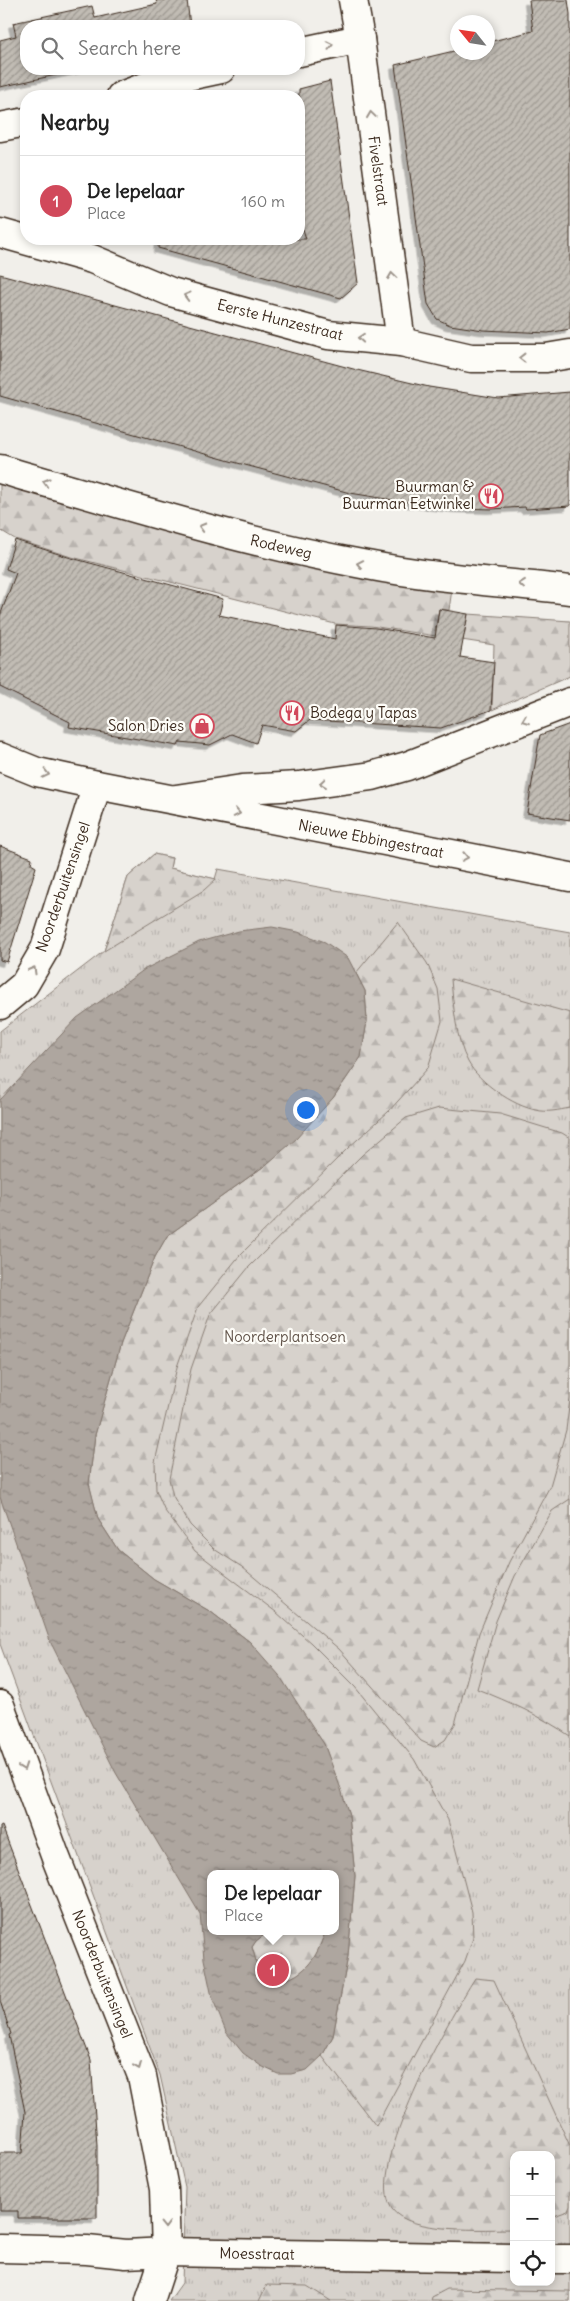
<!DOCTYPE html>
<html lang="en">
<head>
<meta charset="utf-8">
<style>
  :root { --surface:#fff; --page:#f6f6f6; --text:#222; --muted:#767676; --line:#e0e0e0; --accent:#d1495b }
  body { margin:0; font-family:Delius,sans-serif; background:var(--page); color:var(--text) }
  .controls { position:absolute; right:15px; bottom:15px; display:grid; overflow:hidden; border-radius:10px; box-shadow:0 2px 8px #0003 }
  .controls button { width:45px; height:45px; display:grid; place-items:center; padding:0; border:0; border-bottom:1px solid var(--line); background:var(--surface); color:var(--text); font:25px sans-serif }
  .compass { position:absolute; left:450px; top:15px; width:45px; height:45px; border-radius:50%; background:var(--surface); box-shadow:0 2px 8px #0003; rotate:300deg }
  .you { position:absolute; left:305px; top:1109px; width:18px; height:18px; margin:-12px; border:4px solid #fff; border-radius:50%; background:#1a73e8; box-shadow:0 0 0 8px #1a73e833 }
  .badge { display:grid; place-items:center; width:32px; height:32px; border-radius:50%; background:var(--accent); color:#fff; font-size:16px; font-weight:700 }
  .pin { position:absolute; translate:-50% -50%; border:2px solid #fff; box-shadow:0 1px 5px #0006 }
  .popup { position:absolute; left:207px; top:1870px; width:132px; height:65px; box-sizing:border-box; display:grid; place-content:center; border-radius:10px; background:var(--surface); filter:drop-shadow(0 1px 4px #0005); font-size:16px; white-space:nowrap; color:var(--muted) }
  .popup b { font-size:19px; color:var(--text) }
  .popup::after { content:''; position:absolute; left:50%; top:100%; margin-left:-10px; border:10px solid transparent; border-top-color:var(--surface) }
  .list { margin:0; padding:0; list-style:none }
  h2 { display:flex; justify-content:space-between; align-items:center; height:65px; margin:0; padding:0 20px; font-size:21px }
  h2 small { font-size:16px; font-weight:400; color:var(--muted) }
  .list li { display:grid; grid-template-columns:32px 1fr auto; gap:15px; align-items:center; box-sizing:border-box; height:90px; padding:0 20px; border-top:1px solid var(--line) }
  .list b { display:block; font-size:19px; white-space:nowrap }
  .list p { margin:0; font-size:16px; white-space:nowrap; color:var(--muted) }
  .list em { font-size:16px; font-style:normal; color:var(--muted) }
  .icon { flex:none; width:28px; height:28px; fill:none; stroke:currentColor; stroke-width:2; stroke-linecap:round; stroke-linejoin:round }
  .map { position:relative; flex:none; width:570px; height:2301px; overflow:hidden }
  .search { position:absolute; background:var(--surface); box-shadow:0 2px 8px #0003; left:20px; top:20px; width:285px; height:55px; display:flex; align-items:center; gap:12px; box-sizing:border-box; padding:0 18px; border-radius:20px; color:var(--muted); font-size:19px }
  .panel { position:absolute; background:var(--surface); box-shadow:0 2px 8px #0003; left:20px; top:90px; width:285px; height:155px; border-radius:20px }
  .map>svg:first-child { display:block }
</style>
</head>
<body>
<div class="map">
<svg width="570" height="2301" viewBox="0 0 570 2301">
  <defs>
    <pattern id="grass-tufts" width="24" height="20" patternUnits="userSpaceOnUse" patternTransform="scale(1.25)"><rect width="24" height="20" fill="#d7d2cc"/><path d="M3 7l-1-3M5 7V3M7 7l1-3M15 17l-1-3M17 17v-4M19 17l1-3" fill="none" stroke="#b9b4af"/></pattern>
    <pattern id="forest-firs" width="22" height="20" patternUnits="userSpaceOnUse" patternTransform="scale(1.25)"><rect width="22" height="20" fill="#d7d2cc"/><path d="M5 1l3.5 6h-7zM16 11l3.5 6h-7z" fill="#b9b4af"/></pattern>
    <pattern id="water-ripples" width="26" height="14" patternUnits="userSpaceOnUse" patternTransform="scale(1.25)"><rect width="26" height="14" fill="#aea69f"/><path d="M2 4q2-2 4 0t4 0M15 11q2-2 4 0t4 0" fill="none" stroke="#8f8781"/></pattern>
    <pattern id="building-hatch" width="6" height="6" patternUnits="userSpaceOnUse" patternTransform="scale(1.25)"><rect width="6" height="6" fill="#c1bcb4"/><path d="M-1 1l2-2M0 6l6-6M5 7l2-2" fill="none" stroke="#9e9992"/></pattern>
    <filter id="shadow"><feDropShadow dx="-4.5" dy="4.5" stdDeviation="0" flood-color="#0004"/></filter>
  </defs>
  <rect width="100%" height="100%" fill="#f1efea"/>
  <filter id="ink" filterUnits="userSpaceOnUse"><feTurbulence type="fractalNoise" baseFrequency=".02" numOctaves="2"/><feDisplacementMap in="SourceGraphic" scale="10" xChannelSelector="R" yChannelSelector="G"/><feConvolveMatrix kernelMatrix="1 2 1 2 8 2 1 2 1" color-interpolation-filters="sRGB"/></filter>
  <g filter="url(#ink)">
    <path fill="url(#grass-tufts)" stroke="#897e75" fill-rule="evenodd" d="M 154,854 L 172,858 L 170,868 L 215,879 L 218,869 L 570,932 L 570,2301 L 169,2301 L 182,2283 L 185,2187 L 160,2075 L 0,1644 L 0,1031 L 104,951 L 128,877 ZM 210,1874 L 336,1874 L 336,1931 L 210,1931 ZM 514,2155 L 551,2155 L 551,2282 L 514,2282 Z"/>
    <g fill="url(#forest-firs)" stroke="#897e75">
      <polygon points="0,479 452,589 449,610 439,609 435,631 464,636 468,614 570,621 570,676 492,710 494,645 371,626 335,624 68,556 15,539 0,530"/>
      <polygon points="154,854 172,858 170,868 216,879 204,890 104,951 128,877"/>
      <polygon points="398,922 427,963 438,989 442,1021 428,1068 388,1112 348,1148 240,1255 198,1307 177,1367 155,1462 156,1490 165,1511 195,1551 276,1612 311,1643 355,1687 414,1759 448,1820 472,1912 473,1938 465,1961 376,2126 322,2056 333,2036 348,1956 355,1876 349,1815 324,1744 250,1642 211,1612 154,1579 118,1550 98,1519 89,1484 95,1435 121,1343 155,1257 167,1236 267,1164 333,1098 361,1057 367,1021 365,991 356,973"/>
      <path d="M 451,979 L 570,1013 L 570,1108 C 559,1110 547,1113 536,1110 C 513,1106 479,1082 468,1062 C 456,1041 453,1003 451,979 Z"/>
      <polygon points="439,1108 500,1114 562,1133 570,1138 570,1399 566,1430 550,1486 509,1562 479,1633 455,1724 445,1740 434,1747 421,1741 339,1649 242,1567 214,1549 190,1525 173,1496 169,1479 191,1369 210,1315 249,1267 362,1155 406,1118"/>
      <path d="M 570,1499 L 570,1736 C 541,1716 510,1702 477,1689 L 496,1621 L 515,1576 L 552,1511 Z"/>
      <path d="M 269,1931 L 325,1931 C 317,1961 304,1978 273,1983 L 259,1972 L 252,1947 L 256,1941 Z"/>
      <path d="M 475,1978 L 494,1980 L 570,2146 L 570,2206 L 568,2211 L 551,2217 L 551,2155 L 514,2155 L 514,2229 C 486,2229 409,2234 392,2209 C 364,2168 450,2017 475,1978 Z"/>
      <polygon points="267,2285 307,2286 331,2301 259,2301"/>
      <polygon points="447,2289 570,2291 570,2301 431,2301 432,2297"/>
    </g>
    <path fill="url(#water-ripples)" stroke="#80746b" fill-rule="evenodd" d="M 272,927 L 298,932 L 325,942 L 348,958 L 365,991 L 367,1021 L 361,1057 L 333,1098 L 296,1139 L 267,1164 L 167,1236 L 155,1257 L 121,1343 L 95,1435 L 89,1483 L 98,1519 L 118,1550 L 154,1579 L 211,1612 L 250,1642 L 279,1675 L 324,1744 L 341,1789 L 349,1815 L 355,1876 L 348,1956 L 333,2036 L 322,2056 L 307,2070 L 291,2074 L 278,2074 L 261,2066 L 243,2053 L 226,2032 L 212,1997 L 204,1959 L 200,1914 L 116,1773 L 50,1641 L 0,1497 L 0,1100 L 77,1018 L 145,969 L 199,942 L 239,931 ZM 210,1874 L 336,1874 L 336,1931 L 325,1931 C 317,1960 303,1978 273,1983 L 259,1972 L 252,1947 L 256,1941 L 269,1931 L 210,1931 Z"/>
    <g fill="url(#building-hatch)" stroke="#3b2a1e" filter="url(#shadow)">
      <polygon points="156,0 187,0 190,26 26,26 26,69 84,69 0,87 0,40 16,36 13,23 92,6 95,18 157,4"/>
      <polygon points="529,0 568,0 570,14 570,329 548,333 483,330 450,325 437,319 428,304 395,65 458,50 458,52 488,52 488,42 533,31"/>
      <polygon points="330,81 358,283 341,298 158,248 159,239 306,239 299,216 299,89"/>
      <polygon points="0,274 357,370 429,387 498,398 570,392 570,506 526,509 525,507 492,509 457,508 418,504 350,493 230,461 0,396"/>
      <polygon points="15,540 68,557 223,599 219,615 335,639 336,625 376,628 435,638 439,609 468,614 460,657 494,662 491,710 441,728 310,720 296,731 262,725 256,743 232,734 210,745 180,742 178,746 69,727 70,722 0,687 0,616 16,573 6,569"/>
      <polygon points="570,724 570,820 527,813 540,735"/>
      <polygon points="0,846 32,858 31,864 36,867 7,962 0,960"/>
      <polygon points="2,1826 91,2060 97,2145 97,2218 18,2218 18,2211 0,2211 0,2153 22,2153 25,2112 9,2035 11,2034 0,2001 0,1827"/>
    </g>
    <g fill="none" stroke-linecap="round" stroke-linejoin="round">
      <g stroke="#3b2a1e" stroke-width="31">
        <g id="minor">
          <polyline points="353,0 360,39 401,342"/>
          <polyline points="299,52 360,39"/>
          <polyline points="121,96 155,83 221,69"/>
          <polyline points="0,127 26,122"/>
          <polyline points="0,233 92,259 171,292 328,335 401,342 471,358 546,358 570,354"/>
          <polyline points="176,799 242,789 299,786 372,776 407,766 570,702"/>
          <polyline points="0,1005 24,985 45,949 97,785"/>
          <polyline points="0,1705 56,1858 142,2076 164,2189 166,2252 150,2301"/>
          <polyline points="0,2248 87,2250 126,2254 166,2252 514,2258"/>
          <polyline points="551,2259 570,2259"/>
        </g>
      </g>
      <g stroke="#3b2a1e" stroke-width="31">
        <g id="major">
          <path d="M 0,469 C 121,504 242,542 367,565 C 434,578 502,582 570,590"/>
          <polyline points="0,757 37,772 97,785 570,877"/>
        </g>
      </g>
      <use href="#minor" stroke="#fdfcf7" stroke-width="28"/>
      <use href="#major" stroke="#fdfcf7" stroke-width="28"/>
    </g>
    <defs><path id="oneway-chevron" d="M-2-3.5L2.5 0L-2 3.5" fill="none" stroke-width="1.6" stroke-linecap="round" stroke-linejoin="round" transform="scale(1.25)"/></defs>
    <g stroke="#9c938a">
      <use href="#oneway-chevron" transform="translate(330 45) rotate(-12)"/>
      <use href="#oneway-chevron" transform="translate(371 115) rotate(-98)"/>
      <use href="#oneway-chevron" transform="translate(392 276) rotate(-98)"/>
      <use href="#oneway-chevron" transform="translate(187 296) rotate(-165)"/>
      <use href="#oneway-chevron" transform="translate(361 338) rotate(-175)"/>
      <use href="#oneway-chevron" transform="translate(522 358) rotate(180)"/>
      <use href="#oneway-chevron" transform="translate(46 482) rotate(-164)"/>
      <use href="#oneway-chevron" transform="translate(202 527) rotate(-164)"/>
      <use href="#oneway-chevron" transform="translate(360 564) rotate(-169)"/>
      <use href="#oneway-chevron" transform="translate(522 584) rotate(-174)"/>
      <use href="#oneway-chevron" transform="translate(525 720) rotate(159)"/>
      <use href="#oneway-chevron" transform="translate(46 774) rotate(13)"/>
      <use href="#oneway-chevron" transform="translate(323 783) rotate(174)"/>
      <use href="#oneway-chevron" transform="translate(237 813) rotate(11)"/>
      <use href="#oneway-chevron" transform="translate(465 857) rotate(11)"/>
      <use href="#oneway-chevron" transform="translate(33 970) rotate(-60)"/>
      <use href="#oneway-chevron" transform="translate(23 1767) rotate(70)"/>
      <use href="#oneway-chevron" transform="translate(138 2066) rotate(68)"/>
      <use href="#oneway-chevron" transform="translate(165 2225) rotate(89)"/>
    </g>
  </g>
  <defs>
    <g id="restaurant-ring" transform="scale(1.25)"><circle r="9.5" fill="#fdfcf7" stroke="#d1495b" stroke-width="1.5"/><path d="M-5-6h1v4h1v-4h1v4h1v-4h1v5L-1.5 .5V6h-2V.5L-5-1ZM5-6V6H3V1.5H1.5Q1.5-4 5-6Z" fill="#d1495b"/></g>
    <g id="shop-ring" transform="scale(1.25)"><circle r="9.5" fill="#fdfcf7" stroke="#d1495b" stroke-width="1.5"/><path d="M-5-2.5h2.3a2.7 3.5 0 0 1 5.4 0H5L5.5 6h-11ZM-1.5-2.5h3a1.5 2.3 0 0 0-3 0Z" fill="#d1495b"/></g>
  </defs>
  <g fill-rule="evenodd">
    <use href="#restaurant-ring" x="491" y="496"/>
    <use href="#restaurant-ring" x="292" y="713"/>
    <use href="#shop-ring" x="202" y="726"/>
  </g>
  <g text-anchor="middle" stroke-width="4.5" stroke-linejoin="round" paint-order="stroke">
    <g font-size="15" fill="#3b2a1e" stroke="#fdfcf7">
      <text transform="translate(378 171) rotate(82)" y="5">Fivelstraat</text>
      <text transform="translate(280 320) rotate(14)" y="5">Eerste Hunzestraat</text>
      <text transform="translate(281 547) rotate(13)" y="5">Rodeweg</text>
      <text transform="translate(371 839) rotate(11)" y="5">Nieuwe Ebbingestraat</text>
      <text transform="translate(63 887) rotate(-71)" y="5">Noorderbuitensingel</text>
      <text transform="translate(102 1974) rotate(68)" y="5">Noorderbuitensingel</text>
      <text transform="translate(257 2254) rotate(1)" y="5">Moesstraat</text>
    </g>
    <g font-size="15" fill="#3b2a1e" stroke="#fdfcf7" text-anchor="end">
      <text x="474" y="492">Buurman &amp;<tspan x="474" dy="17">Buurman Eetwinkel</tspan></text>
      <text x="310" y="718" text-anchor="start">Bodega y Tapas</text>
      <text x="184" y="731">Salon Dries</text>
    </g>
    <g font-size="15" fill="#62544a" stroke="#fdfcf7">
      <text x="285" y="1342">Noorderplantsoen</text>
    </g>
  </g>
</svg>
<div class="controls">
<button>+</button>
<button>−</button>
<button><svg class="icon" aria-label="locate" viewBox="0 0 24 24"><circle cx="12" cy="12" r="6"/><path d="M12 2v4M12 18v4M2 12h4M18 12h4"/></svg></button>
</div>
<svg class="compass" viewBox="-18 -18 36 36"><path d="M0-13l5 13h-10z" fill="#e53935"/><path d="M0 13l5-13h-10z" fill="#767676"/></svg>
<div class="you"></div>
<div class="pin badge" style="left:273px;top:1970px">1</div>
<div class="popup"><b>De lepelaar</b>Place</div>
<div class="search"><svg class="icon" aria-label="search" viewBox="0 0 24 24"><circle cx="10" cy="10" r="6"/><path d="M15 15l6 6"/></svg>Search here</div>
<section class="panel">
<h2>Nearby<small></small></h2>
<ul class="list">
<li><span class="badge">1</span><div><b>De lepelaar</b><p>Place</p></div><em>160 m</em></li>
</ul>
</section>
</div>
</body>
</html>
